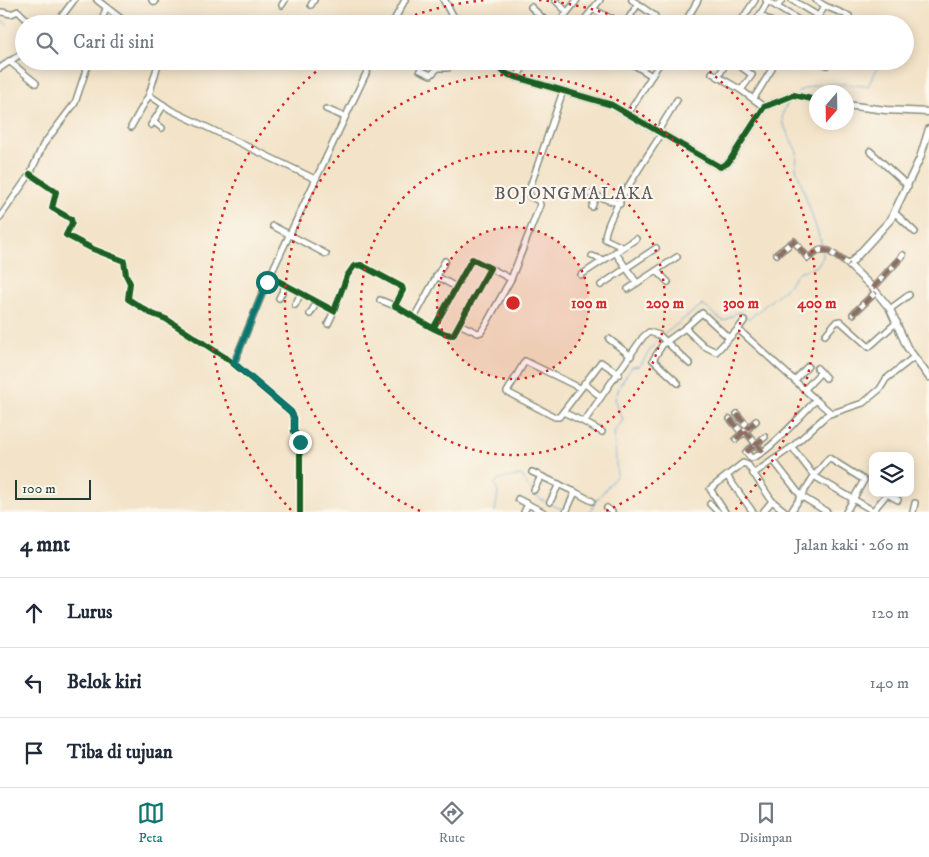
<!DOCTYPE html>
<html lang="id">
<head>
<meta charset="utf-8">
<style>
  :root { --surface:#fff; --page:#f2f2f3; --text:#1f2937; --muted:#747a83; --line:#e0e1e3; --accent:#0f766e }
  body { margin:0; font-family:"IM FELL DW Pica",serif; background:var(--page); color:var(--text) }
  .controls { position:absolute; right:15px; bottom:15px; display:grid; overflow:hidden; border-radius:10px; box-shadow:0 2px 12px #0003 }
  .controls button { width:45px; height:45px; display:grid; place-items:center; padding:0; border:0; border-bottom:1px solid var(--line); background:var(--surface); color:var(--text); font:25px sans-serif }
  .compass { position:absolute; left:809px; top:85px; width:45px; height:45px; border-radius:50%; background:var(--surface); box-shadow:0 2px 12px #0003; rotate:200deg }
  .scale { position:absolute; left:15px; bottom:12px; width:76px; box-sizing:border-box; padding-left:5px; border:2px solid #1f3d34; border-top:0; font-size:14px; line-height:18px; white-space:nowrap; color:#1f3d34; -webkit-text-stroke:4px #fbf7ec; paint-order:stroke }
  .stop { position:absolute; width:15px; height:15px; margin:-11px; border:4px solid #0f766e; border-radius:50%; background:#fff }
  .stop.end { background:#0f766e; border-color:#fff; box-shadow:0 1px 5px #0008 }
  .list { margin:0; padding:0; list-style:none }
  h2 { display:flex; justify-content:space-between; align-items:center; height:65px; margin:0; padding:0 20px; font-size:21px }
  h2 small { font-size:16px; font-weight:400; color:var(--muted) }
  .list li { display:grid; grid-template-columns:32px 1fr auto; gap:15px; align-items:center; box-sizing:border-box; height:70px; padding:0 20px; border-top:1px solid var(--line) }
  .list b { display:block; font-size:19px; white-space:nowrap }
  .list em { font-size:16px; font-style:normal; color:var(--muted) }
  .icon { flex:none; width:28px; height:28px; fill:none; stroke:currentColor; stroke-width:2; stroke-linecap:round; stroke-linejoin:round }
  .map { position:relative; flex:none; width:929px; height:512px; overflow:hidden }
  .search { position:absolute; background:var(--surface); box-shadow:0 2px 12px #0003; left:15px; right:15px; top:15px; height:55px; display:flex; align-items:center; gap:12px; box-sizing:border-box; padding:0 18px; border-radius:28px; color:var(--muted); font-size:19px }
  .sheet { height:275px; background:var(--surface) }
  nav { display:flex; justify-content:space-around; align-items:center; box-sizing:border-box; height:70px; border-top:1px solid var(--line); background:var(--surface); font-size:14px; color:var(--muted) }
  nav a { display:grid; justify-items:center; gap:2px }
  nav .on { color:var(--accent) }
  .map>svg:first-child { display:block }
</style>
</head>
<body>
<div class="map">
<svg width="929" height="512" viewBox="0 0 929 512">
  <rect width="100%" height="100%" fill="#fbf7ec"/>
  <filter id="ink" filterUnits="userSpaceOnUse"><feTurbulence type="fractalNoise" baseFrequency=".02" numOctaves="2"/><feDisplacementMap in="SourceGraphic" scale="10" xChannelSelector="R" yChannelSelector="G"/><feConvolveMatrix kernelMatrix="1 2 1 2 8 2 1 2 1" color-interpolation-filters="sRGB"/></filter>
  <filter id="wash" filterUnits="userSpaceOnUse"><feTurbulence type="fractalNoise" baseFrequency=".0096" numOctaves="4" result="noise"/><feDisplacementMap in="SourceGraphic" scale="20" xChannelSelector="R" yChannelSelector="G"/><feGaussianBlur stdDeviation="1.12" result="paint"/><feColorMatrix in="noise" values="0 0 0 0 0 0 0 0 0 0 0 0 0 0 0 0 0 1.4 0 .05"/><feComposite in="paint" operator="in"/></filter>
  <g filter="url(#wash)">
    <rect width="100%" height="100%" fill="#f3e3c8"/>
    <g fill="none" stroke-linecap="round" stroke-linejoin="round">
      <g stroke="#5fa1d3" stroke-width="1">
        <polyline points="0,19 8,25"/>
        <polyline points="0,64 24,48"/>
        <path d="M 798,92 C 819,79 844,85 868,86 L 881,61"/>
        <polyline points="789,99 782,115 783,124 797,152 796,168 823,248"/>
        <path d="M 663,335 L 702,305 C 711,310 716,318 725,321 L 739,311 L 749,319 L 787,287 L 798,272 L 816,267 L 823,257 L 823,251"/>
        <path d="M 495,512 L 498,493 L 495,484 L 498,480 L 522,475 C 533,497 542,503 566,510"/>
        <polyline points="590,512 596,501 617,475 614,432 623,420 615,399 620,385 632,367 640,366 652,347 660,338"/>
      </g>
    </g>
  </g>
  <g filter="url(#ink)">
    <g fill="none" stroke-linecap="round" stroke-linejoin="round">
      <g stroke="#89907e" stroke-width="8">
        <g id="minor">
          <polyline points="97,0 128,24"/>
          <polyline points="152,0 155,2"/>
          <polyline points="555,0 567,12"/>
          <polyline points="632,0 655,16 654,24"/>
          <polyline points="766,0 777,7 782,0"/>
          <polyline points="792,0 818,16"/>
          <polyline points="816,0 825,6"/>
          <polyline points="282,5 285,0"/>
          <polyline points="311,5 314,0"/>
          <polyline points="531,7 549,24"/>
          <polyline points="777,7 805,24"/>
          <polyline points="593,9 621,24"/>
          <polyline points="2,12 11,14 18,11 31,24"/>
          <polyline points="760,15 768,1"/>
          <polyline points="816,19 825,24"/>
          <polyline points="516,22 517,24"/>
          <polyline points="56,24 74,0"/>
          <polyline points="101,24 106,8"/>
          <polyline points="392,24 405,0"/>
          <polyline points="558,24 577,0"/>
          <polyline points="581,24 600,0"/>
          <polyline points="625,24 638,4"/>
          <polyline points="684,24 698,0"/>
          <polyline points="739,24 755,0"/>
          <polyline points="754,24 760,15 775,24"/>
          <polyline points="813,24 825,6 849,16"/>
          <polyline points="845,24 847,19"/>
          <polyline points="9,61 36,83"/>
          <polyline points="628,61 652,76"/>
          <polyline points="737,61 736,63 752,75 741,90 764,107"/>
          <polyline points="818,61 827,65"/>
          <polyline points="0,68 24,52"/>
          <polyline points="420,70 431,75 438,68 448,68 456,61"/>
          <polyline points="712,73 741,90"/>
          <polyline points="718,77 725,65"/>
          <polyline points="516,78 528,61"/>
          <polyline points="149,95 159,61"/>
          <polyline points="754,98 772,69 761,61"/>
          <polyline points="326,109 345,117"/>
          <polyline points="628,114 661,61"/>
          <polyline points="154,122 162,128"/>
          <polyline points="151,125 164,105"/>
          <polyline points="131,127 149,95 171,110 315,179"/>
          <polyline points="658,131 677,100"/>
          <polyline points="870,151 908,186"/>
          <polyline points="30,174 56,192 52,208 71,219 72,223 66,235 93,249 124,261 126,275 130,283 128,299 150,313 166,319 229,360 291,412 294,418 294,431 300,442 300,512"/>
          <polyline points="590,194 620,204"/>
          <polyline points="592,207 596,196"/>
          <polyline points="894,212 915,232"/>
          <polyline points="0,217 30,174 43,145 75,103 89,61"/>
          <polyline points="273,226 326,254"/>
          <path d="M 622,247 L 605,239 C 604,219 649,154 662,133"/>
          <polyline points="615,252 637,283"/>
          <polyline points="777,254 794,241 808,258 820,250 829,251 849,265"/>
          <polyline points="592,256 604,260"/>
          <polyline points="657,271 668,282"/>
          <polyline points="581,275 636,239"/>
          <path d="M 269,276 L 334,311 L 347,276 L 354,266 L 361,265 L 402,287 L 403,290 L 395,306 C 409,313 439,335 453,335 L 490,268 L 472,259 L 434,327"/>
          <polyline points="436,276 456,287"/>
          <polyline points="511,279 540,205 539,201 531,197 528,193 563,91"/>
          <polyline points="601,285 656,248"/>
          <polyline points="873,288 903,255"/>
          <polyline points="628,289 677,257"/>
          <polyline points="279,298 286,285"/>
          <polyline points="380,300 395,306"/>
          <polyline points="295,305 301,293"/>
          <polyline points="890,309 909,295"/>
          <polyline points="310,314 317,302"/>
          <polyline points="853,314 876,292"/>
          <polyline points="415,316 445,261"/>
          <polyline points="328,324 334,311"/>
          <polyline points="459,324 478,333 481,332 485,326 511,279 490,268"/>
          <polyline points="685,328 702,313 729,338"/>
          <polyline points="738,329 744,321"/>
          <polyline points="825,335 836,322 840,321 869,347 897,322"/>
          <polyline points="609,339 631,356"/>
          <polyline points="234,363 267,282 372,61"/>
          <polyline points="817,368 826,378"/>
          <polyline points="795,380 808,366"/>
          <polyline points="584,383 601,397 643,337 649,332 659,335 690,364"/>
          <polyline points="678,383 653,360 663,344 685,328 704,346 716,352 738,329 816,400"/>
          <polyline points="580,388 525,361 507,392 555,417 559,417 563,412 584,422 601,397"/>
          <polyline points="805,389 821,372"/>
          <polyline points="563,412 601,362 619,374"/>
          <polyline points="737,414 749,428"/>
          <polyline points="730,419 743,434"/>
          <polyline points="584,422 602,432"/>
          <polyline points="745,431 756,444 765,437"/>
          <polyline points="736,439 756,421"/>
          <polyline points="792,447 814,476 829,458 864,480 846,512"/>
          <path d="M 763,452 L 756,444 L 746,452 L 751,458 C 766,456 803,413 816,400 L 831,413"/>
          <polyline points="773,460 801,496 827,512"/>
          <polyline points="532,472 575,492"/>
          <polyline points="753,474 792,447 827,415 863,403 880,389 886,379 914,357"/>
          <polyline points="727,476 753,512"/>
          <polyline points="534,490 541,476"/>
          <polyline points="518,499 543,512"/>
          <polyline points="772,501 786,512"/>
          <polyline points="550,502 559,484"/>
          <polyline points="710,504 718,512"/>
          <polyline points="607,508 612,512"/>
          <polyline points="873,511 887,494 898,500"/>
          <polyline points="524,512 528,504"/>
          <polyline points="566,512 575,492 592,501"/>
          <polyline points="725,512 710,489 743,463 748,465 772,501 763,512"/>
          <polyline points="791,512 814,476 875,512"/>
          <polyline points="913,512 915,503"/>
        </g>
      </g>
      <g stroke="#89907e" stroke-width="9">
        <g id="tertiary">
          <polyline points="444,0 457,24"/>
          <polyline points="486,61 509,75 612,105 720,167 728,163 764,107 794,95 816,100"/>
          <polyline points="846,105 886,110 929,112"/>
          <polyline points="929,129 920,158 891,219 849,265 873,288 890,309 907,347 929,377"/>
        </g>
      </g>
      <use href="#minor" stroke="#fff" stroke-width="5"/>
      <use href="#tertiary" stroke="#fff" stroke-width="6"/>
      <g stroke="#8d6e63" stroke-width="5" stroke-dasharray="10 5" stroke-linecap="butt">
        <polyline points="777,254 794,241 808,258 820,250 829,251 849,265"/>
        <polyline points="873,288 903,255"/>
        <polyline points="853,314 876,292"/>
        <polyline points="737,414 749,428"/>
        <polyline points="730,419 743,434"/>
        <polyline points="745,431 756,444 765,437"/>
        <polyline points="736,439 756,421"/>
        <polyline points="746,452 756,444 763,452"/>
      </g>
      <g stroke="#fbf7ec" stroke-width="9">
        <g id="cycleway">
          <polyline points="486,61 509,75 612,105 720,167 728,163 764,107 794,95 816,100"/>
          <polyline points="30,174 56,192 52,208 71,219 72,223 66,235 93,249 124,261 126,275 130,283 128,299 150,313 166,319 229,360 291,412 294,418 294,431 300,442 300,512"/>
          <path d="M 269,276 L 334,311 L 347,276 L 354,266 L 361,265 L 402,287 L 403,290 L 395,306 C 409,313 439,335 453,335 L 490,268 L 472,259 L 434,327"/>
        </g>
      </g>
      <use href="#cycleway" stroke="#1b5e20" stroke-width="6"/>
    </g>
  </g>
  <g fill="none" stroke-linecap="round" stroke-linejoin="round" filter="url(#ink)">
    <polyline stroke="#0f766e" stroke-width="6" points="267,282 234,363 291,412 294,418 294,431 300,442"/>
  </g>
  <circle cx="513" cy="303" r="76" fill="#d62828" fill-opacity=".12"/>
  <g fill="none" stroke="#d62828" stroke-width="2.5" stroke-dasharray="2.5 5">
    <circle cx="513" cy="303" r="76"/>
    <circle cx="513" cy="303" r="152"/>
    <path d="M420 511A228 228 0 1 1 606 511"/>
    <path d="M291 510A304 304 0 0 1 328 62M394 23A304 304 0 0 1 487 0M539 0A304 304 0 0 1 632 23M698 62A304 304 0 0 1 735 510"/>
  </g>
  <g text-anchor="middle" stroke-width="4.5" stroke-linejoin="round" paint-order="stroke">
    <g font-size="18" letter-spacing="1" fill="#5e5961" stroke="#fbf7ec">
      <text x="574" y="199">BOJONGMALAKA</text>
    </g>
  </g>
  <circle cx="513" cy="303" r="8" fill="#d62828" stroke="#fbf7ec" stroke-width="2.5"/>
  <g font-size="15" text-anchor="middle" font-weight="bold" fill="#d62828" stroke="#fbf7ec" stroke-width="4.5" stroke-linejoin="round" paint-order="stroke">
    <text x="589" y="308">100 m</text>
    <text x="665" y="308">200 m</text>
    <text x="741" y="308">300 m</text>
    <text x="817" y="308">400 m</text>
  </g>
</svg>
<div class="controls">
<button><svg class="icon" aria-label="layers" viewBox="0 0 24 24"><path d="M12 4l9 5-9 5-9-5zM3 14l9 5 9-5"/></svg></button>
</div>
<svg class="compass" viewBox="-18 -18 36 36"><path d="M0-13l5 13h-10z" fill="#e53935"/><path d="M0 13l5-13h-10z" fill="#747a83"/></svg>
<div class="scale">100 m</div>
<div class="stop" style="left:267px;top:282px"></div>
<div class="stop end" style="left:300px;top:442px"></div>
<div class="search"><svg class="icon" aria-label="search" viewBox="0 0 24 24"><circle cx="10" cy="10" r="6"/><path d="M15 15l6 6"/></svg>Cari di sini</div>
</div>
<section class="sheet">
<h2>4 mnt<small>Jalan kaki · 260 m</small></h2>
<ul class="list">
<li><svg class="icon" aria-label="ahead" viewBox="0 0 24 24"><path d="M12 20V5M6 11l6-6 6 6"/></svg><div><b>Lurus</b></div><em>120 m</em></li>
<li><svg class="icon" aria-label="left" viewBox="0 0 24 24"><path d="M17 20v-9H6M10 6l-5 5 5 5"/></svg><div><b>Belok kiri</b></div><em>140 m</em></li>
<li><svg class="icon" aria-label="arrive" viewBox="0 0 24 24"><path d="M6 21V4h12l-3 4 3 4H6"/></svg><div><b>Tiba di tujuan</b></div></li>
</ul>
</section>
<nav>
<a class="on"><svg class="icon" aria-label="map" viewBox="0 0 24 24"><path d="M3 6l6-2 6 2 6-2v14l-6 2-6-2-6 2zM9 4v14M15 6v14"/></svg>Peta</a>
<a><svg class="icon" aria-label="directions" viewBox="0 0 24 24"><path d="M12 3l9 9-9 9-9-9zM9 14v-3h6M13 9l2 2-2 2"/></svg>Rute</a>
<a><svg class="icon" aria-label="saved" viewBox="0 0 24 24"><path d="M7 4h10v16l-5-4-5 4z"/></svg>Disimpan</a>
</nav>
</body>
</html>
